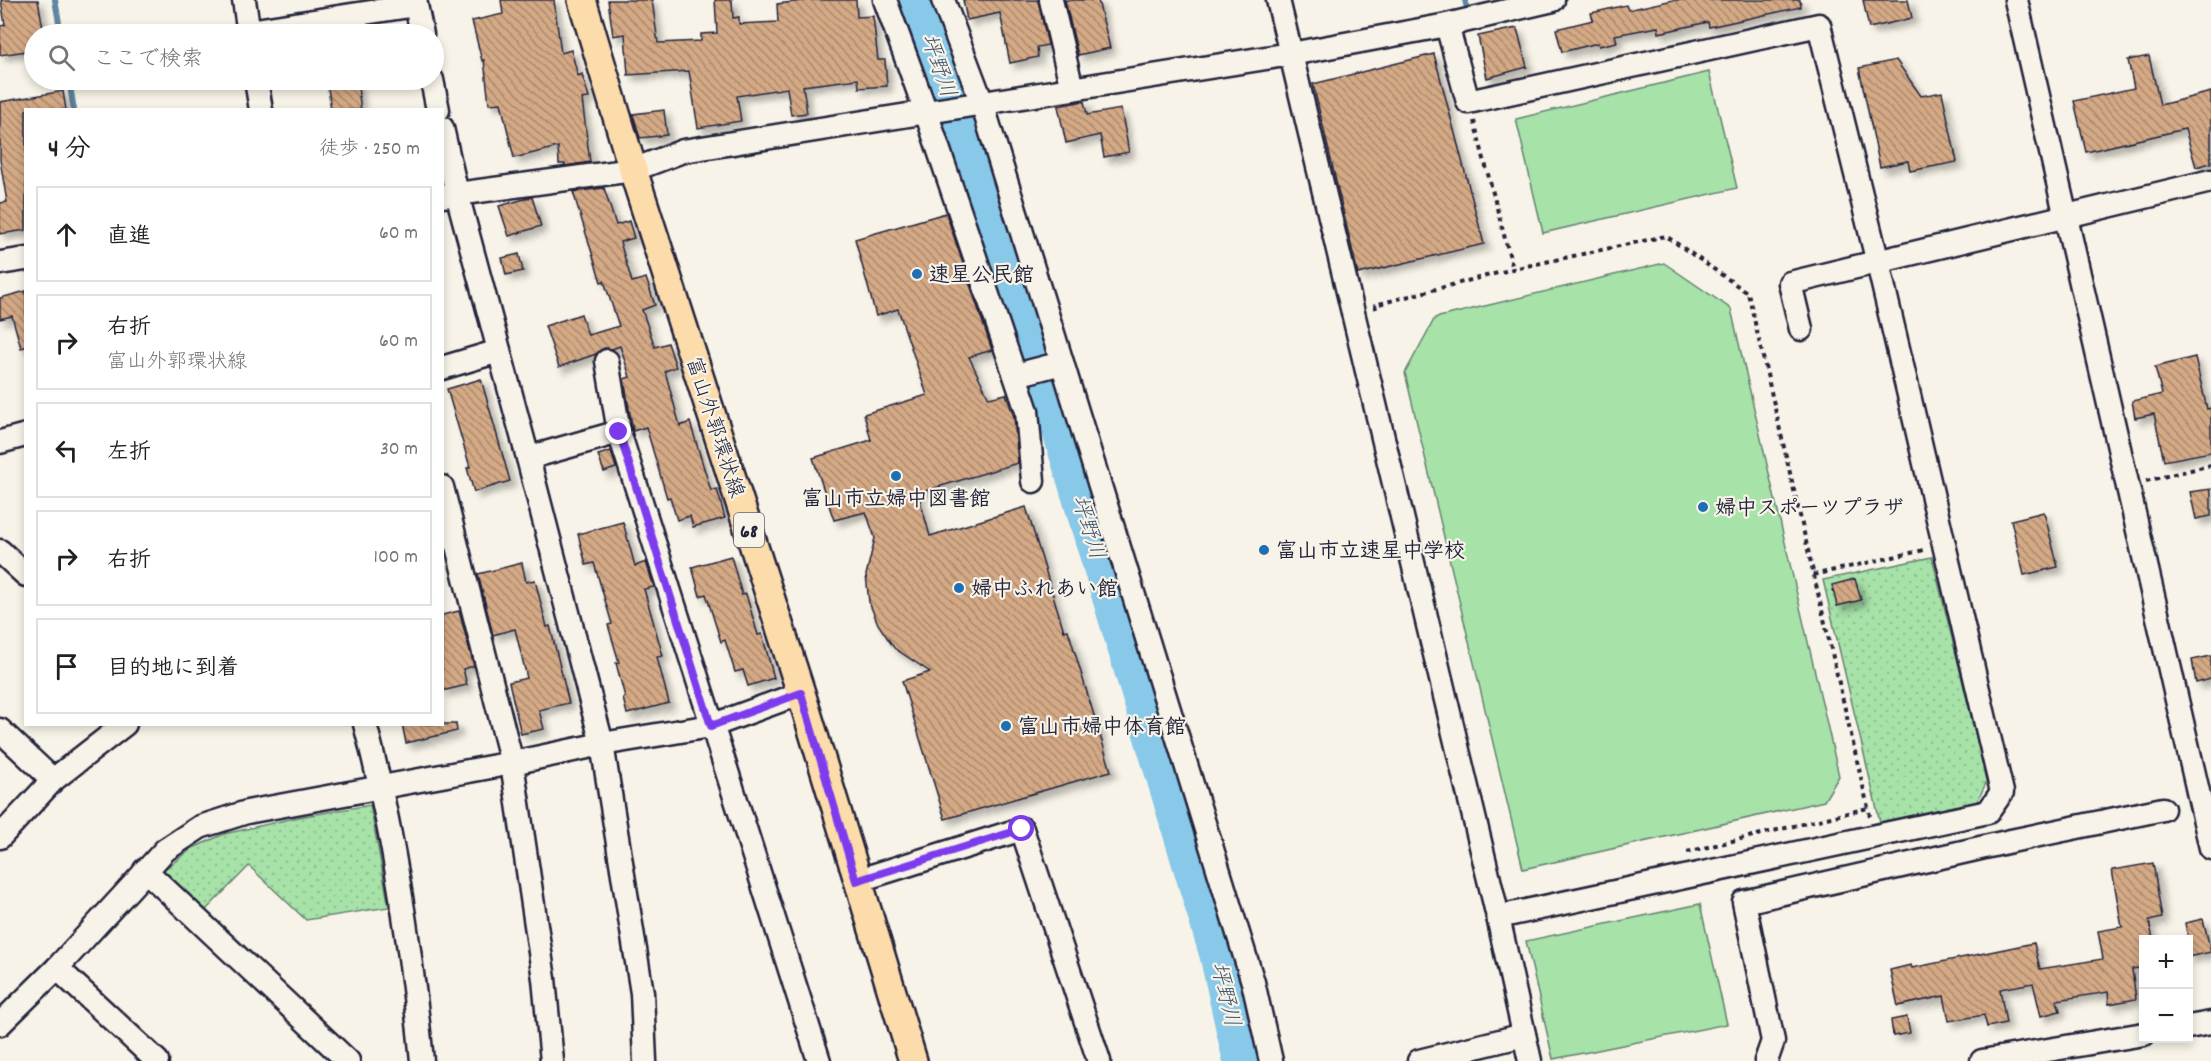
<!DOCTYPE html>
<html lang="ja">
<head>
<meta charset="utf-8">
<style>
  :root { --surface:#fff; --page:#f6f6f6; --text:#202124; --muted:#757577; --line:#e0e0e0 }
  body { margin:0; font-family:Dekko,"Klee One",sans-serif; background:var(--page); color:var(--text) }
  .controls { position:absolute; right:18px; bottom:18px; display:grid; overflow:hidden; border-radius:0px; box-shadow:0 3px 9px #0003 }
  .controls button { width:54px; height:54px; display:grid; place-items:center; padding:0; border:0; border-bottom:2px solid var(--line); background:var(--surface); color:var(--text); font:30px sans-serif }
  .stop { position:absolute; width:18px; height:18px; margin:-14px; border:4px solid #7c3aed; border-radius:50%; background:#fff }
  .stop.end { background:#7c3aed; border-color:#fff; box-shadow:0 2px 6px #0008 }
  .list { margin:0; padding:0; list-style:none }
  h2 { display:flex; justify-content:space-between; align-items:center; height:78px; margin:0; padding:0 24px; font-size:26px }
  h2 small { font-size:20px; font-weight:400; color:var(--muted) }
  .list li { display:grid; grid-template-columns:39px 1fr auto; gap:18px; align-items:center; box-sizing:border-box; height:96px; margin:0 12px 12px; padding:0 12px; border:2px solid var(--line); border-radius:0px }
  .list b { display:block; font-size:22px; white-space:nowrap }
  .list p { margin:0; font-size:20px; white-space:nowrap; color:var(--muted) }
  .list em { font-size:20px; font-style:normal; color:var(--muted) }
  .icon { flex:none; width:33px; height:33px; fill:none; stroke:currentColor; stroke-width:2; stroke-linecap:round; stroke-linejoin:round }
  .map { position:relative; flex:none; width:2211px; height:1061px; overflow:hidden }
  .search { position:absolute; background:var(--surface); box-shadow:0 3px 9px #0003; left:24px; top:24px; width:420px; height:66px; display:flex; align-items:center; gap:15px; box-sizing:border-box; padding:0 21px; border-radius:33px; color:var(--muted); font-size:22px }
  .panel { position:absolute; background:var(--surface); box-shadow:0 3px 9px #0003; left:24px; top:108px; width:420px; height:618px; border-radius:0px }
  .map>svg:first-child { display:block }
</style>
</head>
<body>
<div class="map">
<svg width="2211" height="1061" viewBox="0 0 2211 1061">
  <defs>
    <pattern id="park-dots" width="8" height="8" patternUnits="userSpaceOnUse" patternTransform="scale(1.5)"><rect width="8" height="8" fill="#a7e2a8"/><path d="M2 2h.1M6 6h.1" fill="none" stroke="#8fc292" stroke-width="1.8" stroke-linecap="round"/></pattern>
    <pattern id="building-back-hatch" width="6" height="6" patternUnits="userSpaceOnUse" patternTransform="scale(1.5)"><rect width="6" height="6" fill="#d4a985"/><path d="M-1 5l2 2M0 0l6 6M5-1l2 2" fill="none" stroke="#ac896e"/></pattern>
    <filter id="shadow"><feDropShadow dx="5.5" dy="5.5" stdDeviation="3" flood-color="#0004"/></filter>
  </defs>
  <rect width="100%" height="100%" fill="#f7f3e8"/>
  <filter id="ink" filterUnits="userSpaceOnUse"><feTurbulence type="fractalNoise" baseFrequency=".0167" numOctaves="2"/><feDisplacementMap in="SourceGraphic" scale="12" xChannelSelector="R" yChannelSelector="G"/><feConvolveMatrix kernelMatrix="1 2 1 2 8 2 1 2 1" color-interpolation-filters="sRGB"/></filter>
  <g filter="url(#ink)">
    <g fill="url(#park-dots)" stroke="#648272" stroke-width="1.5">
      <polygon points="1932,557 1987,781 1977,802 1880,822 1823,580"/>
      <polygon points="370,805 389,907 306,920 249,866 204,912 162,871 193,848 224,834 299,817"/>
    </g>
    <g fill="#a7e2a8" stroke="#648272" stroke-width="1.5">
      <polygon points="1709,72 1737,188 1543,233 1516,119"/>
      <polygon points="1664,263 1731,309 1839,776 1824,801 1523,869 1405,373 1435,318"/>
      <polygon points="1700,904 1727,1024 1553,1059 1526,941"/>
    </g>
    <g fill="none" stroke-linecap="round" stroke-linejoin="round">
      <g stroke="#5f86a3" stroke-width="6">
        <polyline points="55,0 61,34"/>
        <polyline points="1465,0 1467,8"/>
        <polyline points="69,80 74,110"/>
      </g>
      <polyline stroke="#88c8e9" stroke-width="38" points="918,0 1039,357 1218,953 1242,1061"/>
    </g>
    <g fill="url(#building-back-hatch)" stroke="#22223b" stroke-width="1.5" filter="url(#shadow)">
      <polygon points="1,0 38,0 44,34 34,34 34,50 0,55 0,26 5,25"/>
      <polygon points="501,0 554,0 561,53 571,50 578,76 582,74 589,98 582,99 590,162 565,166 565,164 559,164 558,147 514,158 501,103 489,104 484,60 482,61 472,21 503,14"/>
      <polygon points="608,0 652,0 658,43 701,41 701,34 717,33 715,0 732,0 733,18 739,17 739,24 778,22 777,4 811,0 856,0 857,17 873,16 878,60 885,60 887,86 859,88 858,79 803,86 807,113 791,115 787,88 737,96 741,121 698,128 689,71 628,75 625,34 613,36"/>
      <polygon points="963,0 1038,0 1048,45 1037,47 1038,57 1010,63 1000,13 967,20"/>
      <polygon points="1065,0 1098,0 1110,48 1078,55"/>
      <polygon points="1673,0 1800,0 1801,7 1709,27 1708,22 1659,33 1658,27 1615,35 1617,42 1599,46 1598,43 1562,52 1556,29 1593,20 1591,13 1626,5 1628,10"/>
      <polygon points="1863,0 1908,0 1912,18 1869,28"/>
      <polygon points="1517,28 1527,67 1487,78 1478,36"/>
      <polygon points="1434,54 1484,244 1358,274 1313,84"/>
      <polygon points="2149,56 2160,105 2211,92 2211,163 2196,167 2185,129 2086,152 2074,101 2134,88 2128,60"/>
      <polygon points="1896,60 1921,96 1942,92 1957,162 1910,171 1908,161 1880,167 1859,68"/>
      <polygon points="327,80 357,80 361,110 331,110"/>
      <polygon points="63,91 66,110 26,110 26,230 0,234 0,203 7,202 0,160 0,102"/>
      <polygon points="1084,101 1087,115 1121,109 1129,152 1104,157 1100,135 1066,143 1058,106"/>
      <polygon points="664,110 667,135 640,138 633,114"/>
      <polygon points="604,188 616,225 629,221 634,238 620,242 632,282 646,278 655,305 642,310 655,347 668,343 676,367 665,371 680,426 690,422 711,491 717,489 725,518 693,527 690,516 677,520 670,497 667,498 646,427 633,431 624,379 630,377 620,346 612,349 604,348 596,354 559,367 545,326 581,314 588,335 619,326 604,281 601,282 573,192"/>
      <polygon points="532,197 541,226 509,236 499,206"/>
      <polygon points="946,213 992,350 969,357 989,398 1006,394 1014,417 1018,463 918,493 930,536 1026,507 1064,631 1068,630 1111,771 945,819 902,681 930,672 894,648 878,624 869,602 866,575 875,538 866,512 834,520 813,458 871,440 864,414 927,395 898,309 876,316 855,239"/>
      <polygon points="519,254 523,271 506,275 502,258"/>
      <polygon points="26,291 26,347 21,348 12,316 0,319 0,298"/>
      <polygon points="2195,357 2207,409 2211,408 2211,452 2164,461 2154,414 2135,418 2132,401 2162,394 2155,367"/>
      <polygon points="481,379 510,481 474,492 467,468 470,467 447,389"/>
      <polygon points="611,451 616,468 604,472 598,455"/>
      <polygon points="2211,489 2211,516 2196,519 2190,492"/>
      <polygon points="2044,512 2058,567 2024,575 2011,520"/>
      <polygon points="623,522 635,566 646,562 654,587 644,589 663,656 657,657 669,703 627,714 623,698 625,697 616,663 619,662 608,625 612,624 594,563 586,565 578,534"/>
      <polygon points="731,556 742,595 746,594 758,635 762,634 774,678 748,686 743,670 735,672 725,640 721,642 706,594 700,596 692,567"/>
      <polygon points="522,563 526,582 535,580 547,627 550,626 569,703 539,710 544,729 521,734 509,682 527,678 515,629 493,635 478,574"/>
      <polygon points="1855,579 1861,600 1837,606 1832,585"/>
      <polygon points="459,611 474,666 463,669 467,685 442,691 442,615"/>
      <polygon points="2211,656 2211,679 2196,683 2192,660"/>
      <polygon points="402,724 456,724 457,731 406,743"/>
      <polygon points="2153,863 2162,918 2149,921 2153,939 2144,939 2144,967 2132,969 2136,999 2109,1004 2108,992 2057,1000 2060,1011 2041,1016 2033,983 2000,989 2006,1023 1987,1027 1984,1015 1949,1021 1944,996 1898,1006 1890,970 1911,965 1912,968 2034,943 2040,969 2103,959 2098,931 2122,927 2112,870"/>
      <polygon points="2203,919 2211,952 2188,957 2188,939 2185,923"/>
      <polygon points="1907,1017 1910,1033 1893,1036 1891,1020"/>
    </g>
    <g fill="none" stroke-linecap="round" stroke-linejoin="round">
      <g stroke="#22223b" stroke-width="27">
        <g id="minor">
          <polyline points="244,0 249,34"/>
          <polyline points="415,0 422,34"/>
          <polyline points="885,0 926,112 1027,411 1033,481"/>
          <polyline points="943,0 982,103 1253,982 1271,1061"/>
          <polyline points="1051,0 1072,89"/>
          <polyline points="1278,0 1498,917 1530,1061"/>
          <polyline points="2016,0 2211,848"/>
          <polyline points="1447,25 1468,102 1819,25 1878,263 2002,792 1988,812 1498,917"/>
          <polyline points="249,31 416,5"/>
          <polyline points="256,80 261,110"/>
          <polyline points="432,80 438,110"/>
          <polyline points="442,128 457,194 528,458 602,744 642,993 645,1061"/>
          <polyline points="442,196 633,170 683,151 1291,54 1447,25 1553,0"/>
          <polyline points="0,263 26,259"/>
          <polyline points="1801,329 1790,283 2211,181"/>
          <polyline points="607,361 619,432 819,1061"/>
          <polyline points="442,368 499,351"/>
          <polyline points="1016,375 1062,363"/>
          <polyline points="0,442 26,435"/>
          <polyline points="528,458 619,432"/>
          <polyline points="442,487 512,763 544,979 552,1061"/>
          <polyline points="0,551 26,575"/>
          <path d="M 365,724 C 394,834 411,948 422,1061"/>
          <polyline points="0,730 53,780"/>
          <polyline points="0,837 53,780 125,724"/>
          <polyline points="145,870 348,1061"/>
          <polyline points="856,881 1022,829 1099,1061"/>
          <polyline points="57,968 157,1061"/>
          <polyline points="0,1024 57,968 165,850 200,827 247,812 512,763 602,744 711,726 801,693"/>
          <polyline points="2188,1027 2211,1023"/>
          <polyline points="1419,1061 1524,1035"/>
          <polyline points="1766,1061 1773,1041 1744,902 2011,841 2163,809"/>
          <polyline points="1982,1061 2144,1034"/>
        </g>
      </g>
      <g stroke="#22223b" stroke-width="32">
        <polyline id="major" points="582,0 633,170 801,693 913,1061"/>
      </g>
      <g stroke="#22223b" stroke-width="4" stroke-dasharray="4.5 4.5" stroke-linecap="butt">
        <polyline points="1474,121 1513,269"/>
        <polyline points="1376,309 1375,305 1513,269 1666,236 1748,293 1870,816"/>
        <polyline points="2146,481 2211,465"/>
        <polyline points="1813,575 1924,550"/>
        <polyline points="1687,852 1868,808"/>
      </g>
      <use href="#minor" stroke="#f7f3e8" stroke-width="22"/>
      <use href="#major" stroke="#fddcac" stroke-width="27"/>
    </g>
  </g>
  <g fill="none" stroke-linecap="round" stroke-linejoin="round" filter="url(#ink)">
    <polyline stroke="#7c3aed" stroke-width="8" points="619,432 711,726 801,693 856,881 1022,829"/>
  </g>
  <g fill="#1f6fb2" stroke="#f7f3e8" stroke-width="2">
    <circle cx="917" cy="274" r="6"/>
    <circle cx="896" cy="476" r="6"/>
    <circle cx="1703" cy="507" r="6"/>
    <circle cx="1264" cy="550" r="6"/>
    <circle cx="959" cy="588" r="6"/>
    <circle cx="1006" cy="726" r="6"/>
  </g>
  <g text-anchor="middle" stroke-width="4.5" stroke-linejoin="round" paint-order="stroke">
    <rect fill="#f7f3e8" stroke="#62616f" stroke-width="1.5" x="734" y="513" width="30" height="34" rx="4.5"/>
    <g font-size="20" font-weight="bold" fill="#22223b">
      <text x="749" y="537">68</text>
    </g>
    <g font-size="21" font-weight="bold" fill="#22223b" stroke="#f7f3e8" text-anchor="start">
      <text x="929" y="281">速星公民館</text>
      <text x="896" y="505" text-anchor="middle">富山市立婦中図書館</text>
      <text x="1715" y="514">婦中スポーツプラザ</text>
      <text x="1276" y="557">富山市立速星中学校</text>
      <text x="971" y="595">婦中ふれあい館</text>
      <text x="1018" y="733">富山市婦中体育館</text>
    </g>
    <g font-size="21" fill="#22223b" stroke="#f7f3e8">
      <text transform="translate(716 427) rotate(72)" y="7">富山外郭環状線</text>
    </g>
    <g font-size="22" font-style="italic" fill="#41546f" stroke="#f7f3e8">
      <text transform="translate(940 65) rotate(71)" y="8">坪野川</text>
      <text transform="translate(1090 527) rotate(73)" y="8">坪野川</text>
      <text transform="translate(1227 994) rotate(77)" y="8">坪野川</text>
    </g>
  </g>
</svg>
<div class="controls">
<button>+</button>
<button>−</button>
</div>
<div class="stop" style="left:1022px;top:829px"></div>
<div class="stop end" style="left:619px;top:432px"></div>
<div class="search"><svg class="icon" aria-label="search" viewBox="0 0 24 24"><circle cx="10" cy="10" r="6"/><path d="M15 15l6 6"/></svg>ここで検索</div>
<section class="panel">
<h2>4 分<small>徒歩 · 250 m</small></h2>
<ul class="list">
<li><svg class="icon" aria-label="ahead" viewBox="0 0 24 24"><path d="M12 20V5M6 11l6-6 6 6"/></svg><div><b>直進</b></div><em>60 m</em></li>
<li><svg class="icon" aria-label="right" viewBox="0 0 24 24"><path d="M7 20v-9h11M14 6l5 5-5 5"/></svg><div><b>右折</b><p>富山外郭環状線</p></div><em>60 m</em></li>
<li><svg class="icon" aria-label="left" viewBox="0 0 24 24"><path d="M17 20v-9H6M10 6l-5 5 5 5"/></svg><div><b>左折</b></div><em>30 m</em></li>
<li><svg class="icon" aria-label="right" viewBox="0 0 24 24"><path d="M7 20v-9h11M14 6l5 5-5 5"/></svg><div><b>右折</b></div><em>100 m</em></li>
<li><svg class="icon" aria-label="arrive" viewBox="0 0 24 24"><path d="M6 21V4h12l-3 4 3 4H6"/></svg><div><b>目的地に到着</b></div></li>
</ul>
</section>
</div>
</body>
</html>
